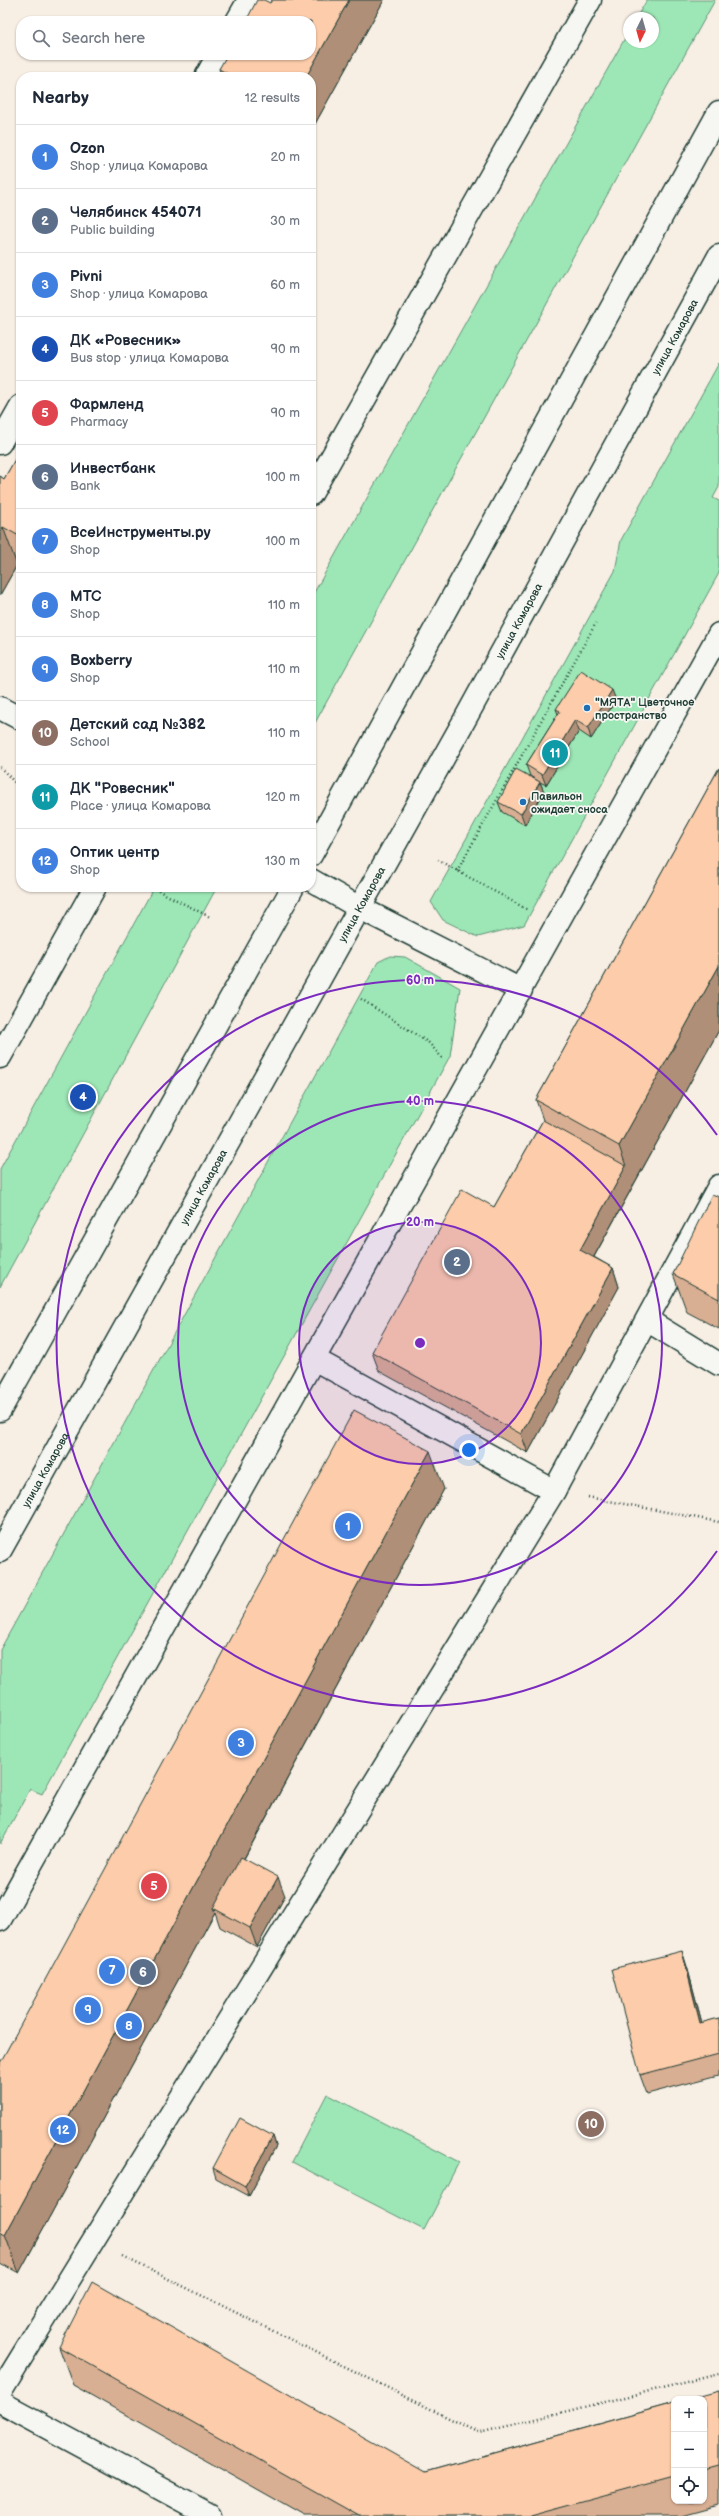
<!DOCTYPE html>
<html lang="en">
<head>
<meta charset="utf-8">
<style>
  :root { --surface:#fff; --page:#f6f6f7; --text:#1f2937; --muted:#747a83; --line:#e0e1e3; --accent:#1f6fb2 }
  body { margin:0; font-family:"Balsamiq Sans",sans-serif; background:var(--page); color:var(--text) }
  .controls { position:absolute; right:12px; bottom:12px; display:grid; overflow:hidden; border-radius:8px; box-shadow:0 1px 3px #0004 }
  .controls button { width:36px; height:36px; display:grid; place-items:center; padding:0; border:0; border-bottom:1px solid var(--line); background:var(--surface); color:var(--text); font:20px sans-serif }
  .compass { position:absolute; left:623px; top:12px; width:36px; height:36px; border-radius:50%; background:var(--surface); box-shadow:0 1px 3px #0004; rotate:185deg }
  .you { position:absolute; left:469px; top:1450px; width:14px; height:14px; margin:-10px; border:3px solid #fff; border-radius:50%; background:#1a73e8; box-shadow:0 0 0 6px #1a73e833 }
  .badge { display:grid; place-items:center; width:26px; height:26px; border-radius:50%; background:var(--accent); color:#fff; font-size:13px; font-weight:700 }
  .pin { position:absolute; translate:-50% -50%; border:2px solid #fff; box-shadow:0 1px 4px #0006 }
  .list { margin:0; padding:0; list-style:none }
  h2 { display:flex; justify-content:space-between; align-items:center; height:52px; margin:0; padding:0 16px; font-size:17px }
  h2 small { font-size:13px; font-weight:400; color:var(--muted) }
  .list li { display:grid; grid-template-columns:26px 1fr auto; gap:12px; align-items:center; box-sizing:border-box; height:64px; padding:0 16px; border-top:1px solid var(--line) }
  .list b { display:block; font-size:15px; white-space:nowrap }
  .list p { margin:0; font-size:13px; white-space:nowrap; color:var(--muted) }
  .list em { font-size:13px; font-style:normal; color:var(--muted) }
  .icon { flex:none; width:22px; height:22px; fill:none; stroke:currentColor; stroke-width:2; stroke-linecap:round; stroke-linejoin:round }
  .map { position:relative; flex:none; width:719px; height:2516px; overflow:hidden }
  .search { position:absolute; background:var(--surface); box-shadow:0 1px 3px #0004; left:16px; top:16px; width:300px; height:44px; display:flex; align-items:center; gap:10px; box-sizing:border-box; padding:0 14px; border-radius:16px; color:var(--muted); font-size:15px }
  .panel { position:absolute; background:var(--surface); box-shadow:0 1px 3px #0004; left:16px; top:72px; width:300px; height:820px; border-radius:16px }
  .map>svg:first-child { display:block }
</style>
</head>
<body>
<div class="map">
<svg width="719" height="2516" viewBox="0 0 719 2516">
  <rect width="100%" height="100%" fill="#f7eee4"/>
  <filter id="ink" filterUnits="userSpaceOnUse"><feTurbulence type="fractalNoise" baseFrequency=".025" numOctaves="2"/><feDisplacementMap in="SourceGraphic" scale="8" xChannelSelector="R" yChannelSelector="G"/><feConvolveMatrix kernelMatrix="1 2 1 2 8 2 1 2 1" color-interpolation-filters="sRGB"/></filter>
  <g filter="url(#ink)">
    <g fill="#9de7b6" stroke="#5e9275">
      <polygon points="647,0 715,0 311,730 311,598 629,31 629,42 653,42 653,18 636,18"/>
      <polygon points="719,363 719,487 713,498 719,501 719,573 524,925 478,937 443,920 431,902 615,571 621,540"/>
      <polygon points="154,887 217,887 0,1287 0,1169"/>
      <polygon points="390,956 405,957 460,988 450,1056 42,1794 30,1789 0,1844 0,1650 378,962"/>
      <polygon points="327,2094 459,2162 424,2230 292,2162"/>
    </g>
    <g fill="none" stroke-linecap="round" stroke-linejoin="round">
      <g stroke="#1f3d34" stroke-width="25">
        <g id="minor">
          <polyline points="237,21 249,0"/>
          <polyline points="206,77 218,55"/>
          <polyline points="0,443 21,406"/>
          <polyline points="311,494 590,0"/>
          <polyline points="0,708 21,719"/>
          <polyline points="358,907 521,990"/>
          <polyline points="0,1057 95,887"/>
          <polyline points="647,1320 719,1364"/>
          <polyline points="314,1359 554,1491"/>
          <polyline points="0,1920 719,634"/>
          <polyline points="0,2392 554,1491 719,1186"/>
          <polyline points="0,2402 211,2516"/>
        </g>
      </g>
      <g stroke="#1f3d34" stroke-width="25">
        <g id="major">
          <polyline points="311,855 719,112"/>
          <polyline points="311,880 358,907"/>
          <polyline points="0,1410 293,887"/>
          <path id="s1" d="M 0,1551 L 464,721 L 719,256"/>
        </g>
      </g>
      <g stroke="#1f3d34" stroke-width="2.5" stroke-dasharray="1 3" stroke-linecap="butt">
        <polyline points="0,767 21,789"/>
        <polyline points="438,860 528,910"/>
        <polyline points="457,871 596,623"/>
        <polyline points="151,887 210,917"/>
        <polyline points="361,999 429,1043 444,1060"/>
        <polyline points="588,1497 719,1522"/>
        <polyline points="122,2256 479,2433 719,2374"/>
      </g>
      <use href="#minor" stroke="#f6f6f2" stroke-width="22"/>
      <use href="#major" stroke="#f6f6f2" stroke-width="22"/>
    </g>
    <g fill="#d9af93" stroke="#1f3d34">
      <polygon points="272,0 384,0 311,131 311,77 222,77 219,69 270,3"/>
      <polygon points="21,423 21,433 19,427"/>
      <polygon points="21,449 21,568 17,565 0,595 0,476 4,479"/>
      <polygon points="616,700 591,739 579,731 546,785 540,782 544,792 525,825 502,812 498,802 538,781 530,776 526,765 558,714 556,709"/>
      <polygon points="719,768 719,1030 594,1257 613,1268 619,1287 528,1453 379,1371 372,1352 494,1207 543,1120 536,1100"/>
      <polygon points="719,1197 719,1329 687,1312 673,1274"/>
      <polygon points="444,1489 244,1859 285,1896 257,1947 220,1927 215,1912 19,2273 0,2263 0,2063"/>
      <polygon points="682,1951 688,1970 702,2023 719,2018 719,2075 647,2094 640,2075"/>
      <polygon points="273,2136 276,2146 249,2196 216,2178 213,2168"/>
      <polygon points="59,2347 425,2472 674,2403 674,2501 704,2501 704,2399 719,2391 719,2506 682,2516 305,2516 73,2385"/>
    </g>
    <g fill="#b08f78" stroke="#1f3d34">
      <polygon points="349,0 384,0 311,131 311,77 306,77"/>
      <polygon points="3,527 17,565 0,595 0,532"/>
      <polygon points="612,690 616,700 591,739 588,728"/>
      <polygon points="575,720 579,731 546,785 542,775"/>
      <polygon points="540,782 544,792 525,825 521,814"/>
      <polygon points="719,966 719,1030 587,1269 580,1250 626,1166 619,1146"/>
      <polygon points="613,1268 619,1287 528,1453 521,1434"/>
      <polygon points="430,1451 444,1489 216,1910 213,1908 215,1912 19,2273 5,2235"/>
      <polygon points="278,1877 285,1896 257,1947 250,1928"/>
      <polygon points="682,1951 688,1970 707,2042 700,2023"/>
      <polygon points="273,2136 276,2146 249,2196 245,2186"/>
    </g>
    <g fill="#fcccab" stroke="#1f3d34">
      <polygon points="257,0 264,0 270,3 272,0 349,0 306,77 229,77 230,75 219,69 227,55 311,55 311,21 246,21"/>
      <polygon points="21,423 21,428 19,427"/>
      <polygon points="21,449 21,537 3,527 0,532 0,476 4,479"/>
      <polygon points="581,670 612,690 588,728 575,720 542,775 526,765 560,711 556,709"/>
      <polygon points="719,768 719,966 619,1146 536,1100"/>
      <polygon points="516,769 540,782 521,814 498,802"/>
      <polygon points="543,1120 626,1166 580,1250 613,1268 521,1434 372,1352 462,1189 494,1207"/>
      <polygon points="712,1194 719,1197 719,1299 673,1274"/>
      <polygon points="354,1410 430,1451 5,2235 0,2232 0,2063"/>
      <polygon points="241,1857 278,1877 250,1928 213,1908"/>
      <polygon points="682,1951 700,2023 719,2018 719,2054 640,2075 612,1969"/>
      <polygon points="240,2118 273,2136 245,2186 213,2168"/>
      <polygon points="92,2282 425,2472 674,2403 674,2476 527,2516 359,2516 59,2347"/>
      <polygon points="719,2391 719,2464 704,2468 704,2399 689,2399"/>
    </g>
  </g>
  <circle cx="420" cy="1343" r="121" fill="#7b2cbf" fill-opacity=".12"/>
  <g fill="none" stroke="#7b2cbf" stroke-width="2">
    <circle cx="420" cy="1343" r="121"/>
    <circle cx="420" cy="1343" r="242"/>
    <path d="M717 1551A363 363 0 1 1 717 1135"/>
  </g>
  <g fill="#1f6fb2" stroke="#f6f6f2" stroke-width="1.5">
    <circle cx="587" cy="708" r="4"/>
    <circle cx="523" cy="802" r="4"/>
  </g>
  <g text-anchor="middle" stroke-width="3.5" stroke-linejoin="round" paint-order="stroke">
    <g font-size="11" fill="#1f3d34" stroke="#f6f6f2">
      <text dy="4" stroke="none"><textPath href="#s1" startOffset="1389">улица Комарова</textPath></text>
      <text dy="4" stroke="none"><textPath href="#s1" startOffset="1065">улица Комарова</textPath></text>
      <text dy="4" stroke="none"><textPath href="#s1" startOffset="741">улица Комарова</textPath></text>
      <text dy="4" stroke="none"><textPath href="#s1" startOffset="417">улица Комарова</textPath></text>
      <text dy="4" stroke="none"><textPath href="#s1" startOffset="93">улица Комарова</textPath></text>
    </g>
    <g font-size="11" font-weight="bold" fill="#1f3d34" stroke="#f6f6f2" text-anchor="start">
      <text x="595" y="706">"МЯТА" Цветочное<tspan x="595" dy="13">пространство</tspan></text>
      <text x="531" y="800">Павильон<tspan x="531" dy="13">ожидает сноса</tspan></text>
    </g>
  </g>
  <circle cx="420" cy="1343" r="6" fill="#7b2cbf" stroke="#f6f6f2" stroke-width="2"/>
  <g font-size="12" text-anchor="middle" font-weight="bold" fill="#7b2cbf" stroke="#f6f6f2" stroke-width="3.5" stroke-linejoin="round" paint-order="stroke">
    <text x="420" y="984">60 m</text>
    <text x="420" y="1105">40 m</text>
    <text x="420" y="1226">20 m</text>
  </g>
</svg>
<div class="controls">
<button>+</button>
<button>−</button>
<button><svg class="icon" aria-label="locate" viewBox="0 0 24 24"><circle cx="12" cy="12" r="6"/><path d="M12 2v4M12 18v4M2 12h4M18 12h4"/></svg></button>
</div>
<svg class="compass" viewBox="-18 -18 36 36"><path d="M0-13l5 13h-10z" fill="#e53935"/><path d="M0 13l5-13h-10z" fill="#747a83"/></svg>
<div class="you"></div>
<div class="pin badge" style="left:348px;top:1526px;background:#3f7fe0">1</div>
<div class="pin badge" style="left:457px;top:1262px;background:#5c6f8a">2</div>
<div class="pin badge" style="left:241px;top:1743px;background:#3f7fe0">3</div>
<div class="pin badge" style="left:83px;top:1097px;background:#1a4fb4">4</div>
<div class="pin badge" style="left:154px;top:1886px;background:#e0444e">5</div>
<div class="pin badge" style="left:143px;top:1972px;background:#5c6f8a">6</div>
<div class="pin badge" style="left:112px;top:1971px;background:#3f7fe0">7</div>
<div class="pin badge" style="left:129px;top:2026px;background:#3f7fe0">8</div>
<div class="pin badge" style="left:88px;top:2010px;background:#3f7fe0">9</div>
<div class="pin badge" style="left:591px;top:2124px;background:#8d6e63">10</div>
<div class="pin badge" style="left:555px;top:753px;background:#0f9aa8">11</div>
<div class="pin badge" style="left:63px;top:2130px;background:#3f7fe0">12</div>
<div class="search"><svg class="icon" aria-label="search" viewBox="0 0 24 24"><circle cx="10" cy="10" r="6"/><path d="M15 15l6 6"/></svg>Search here</div>
<section class="panel">
<h2>Nearby<small>12 results</small></h2>
<ul class="list">
<li><span class="badge" style="background:#3f7fe0">1</span><div><b>Ozon</b><p>Shop · улица Комарова</p></div><em>20 m</em></li>
<li><span class="badge" style="background:#5c6f8a">2</span><div><b>Челябинск 454071</b><p>Public building</p></div><em>30 m</em></li>
<li><span class="badge" style="background:#3f7fe0">3</span><div><b>Pivni</b><p>Shop · улица Комарова</p></div><em>60 m</em></li>
<li><span class="badge" style="background:#1a4fb4">4</span><div><b>ДК «Ровесник»</b><p>Bus stop · улица Комарова</p></div><em>90 m</em></li>
<li><span class="badge" style="background:#e0444e">5</span><div><b>Фармленд</b><p>Pharmacy</p></div><em>90 m</em></li>
<li><span class="badge" style="background:#5c6f8a">6</span><div><b>Инвестбанк</b><p>Bank</p></div><em>100 m</em></li>
<li><span class="badge" style="background:#3f7fe0">7</span><div><b>ВсеИнструменты.ру</b><p>Shop</p></div><em>100 m</em></li>
<li><span class="badge" style="background:#3f7fe0">8</span><div><b>МТС</b><p>Shop</p></div><em>110 m</em></li>
<li><span class="badge" style="background:#3f7fe0">9</span><div><b>Boxberry</b><p>Shop</p></div><em>110 m</em></li>
<li><span class="badge" style="background:#8d6e63">10</span><div><b>Детский сад №382</b><p>School</p></div><em>110 m</em></li>
<li><span class="badge" style="background:#0f9aa8">11</span><div><b>ДК &quot;Ровесник&quot;</b><p>Place · улица Комарова</p></div><em>120 m</em></li>
<li><span class="badge" style="background:#3f7fe0">12</span><div><b>Оптик центр</b><p>Shop</p></div><em>130 m</em></li>
</ul>
</section>
</div>
</body>
</html>
